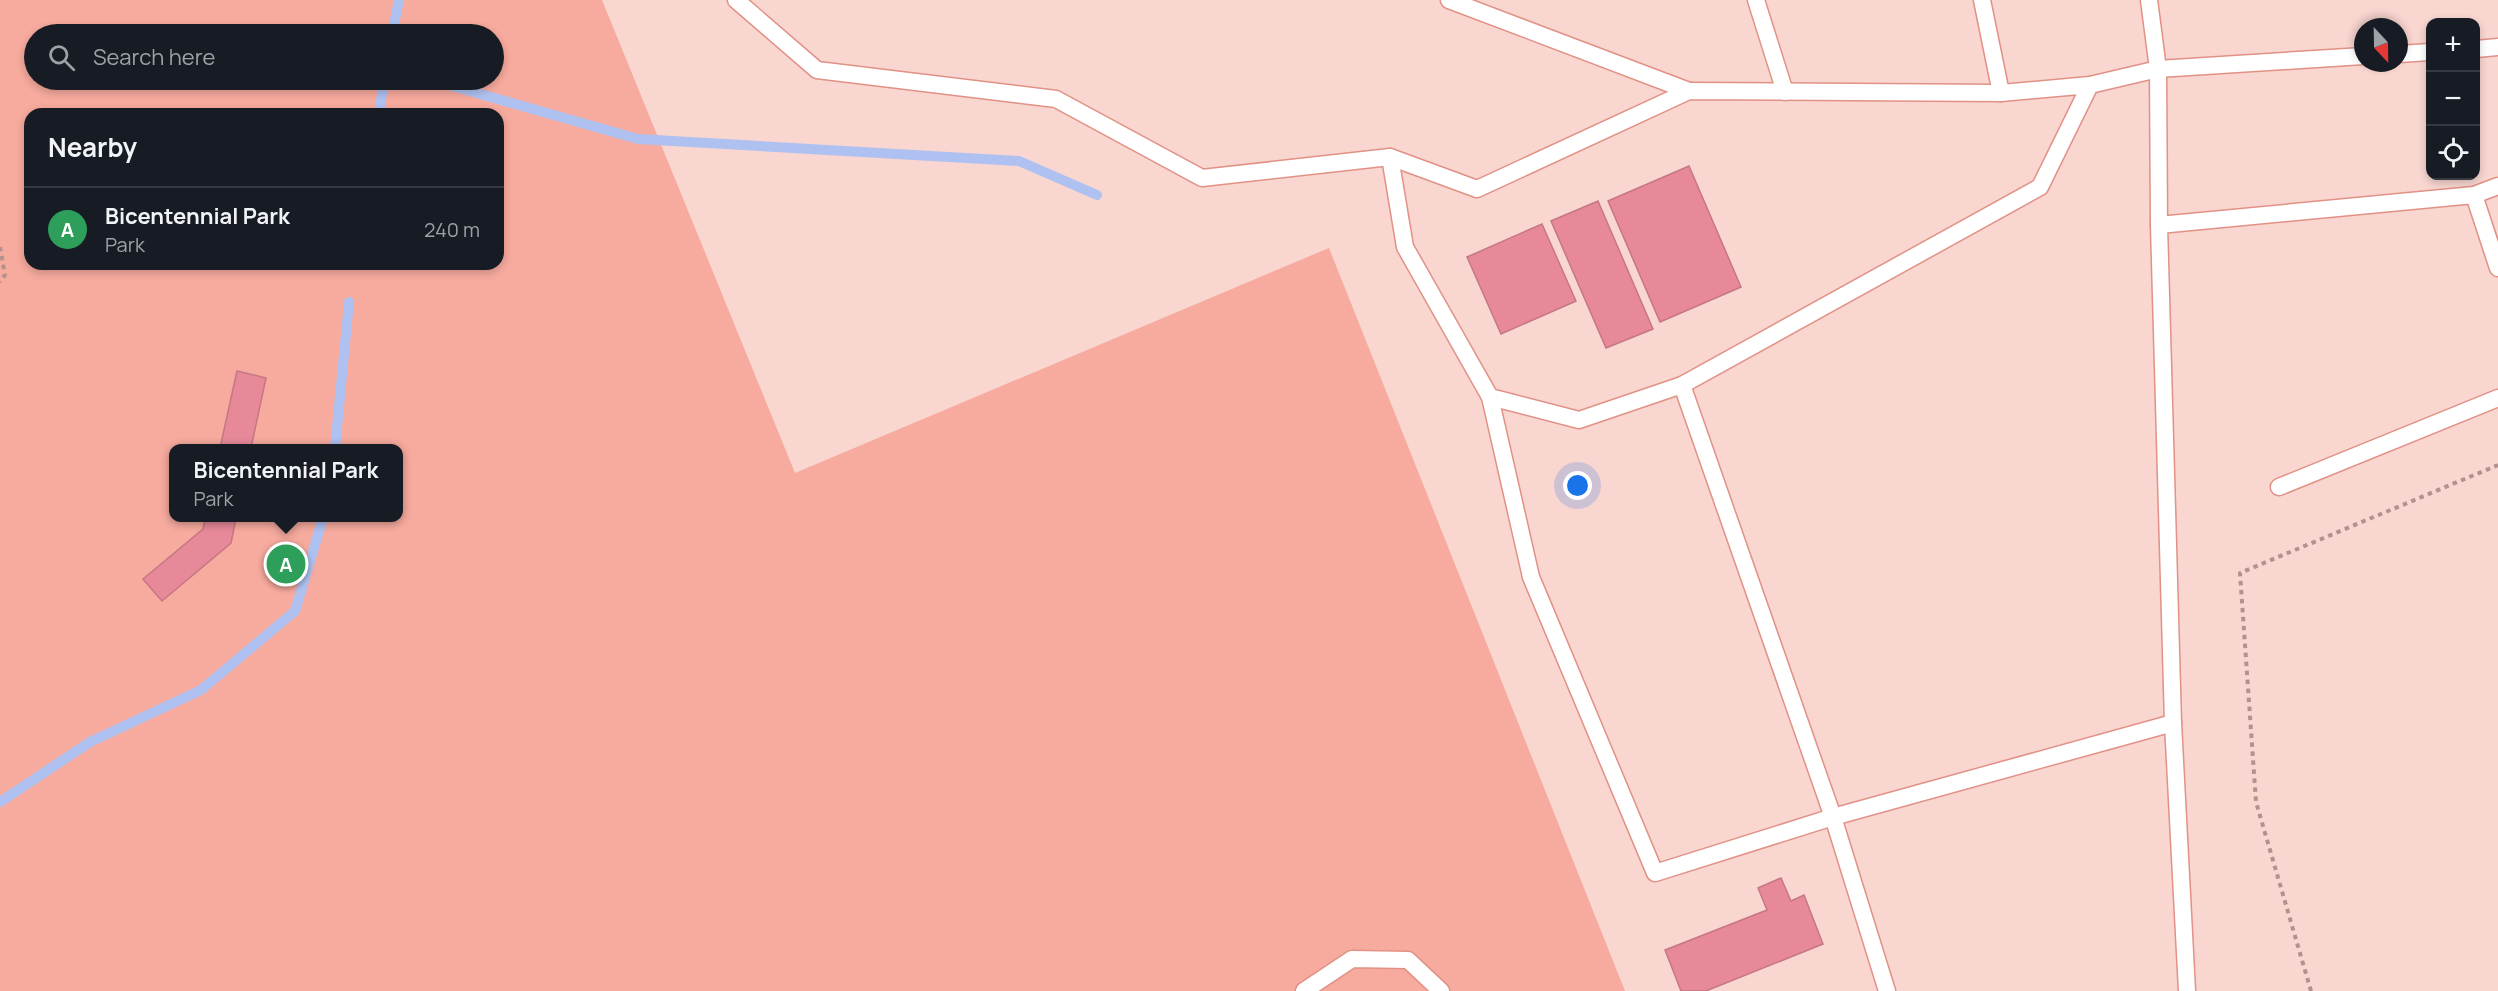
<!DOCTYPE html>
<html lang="en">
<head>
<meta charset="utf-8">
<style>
  :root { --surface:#171b24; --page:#20242c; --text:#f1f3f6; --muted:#9ea1a6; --line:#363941; --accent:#ea580c }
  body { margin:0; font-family:Manrope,sans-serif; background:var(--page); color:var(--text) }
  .controls { position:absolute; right:18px; top:18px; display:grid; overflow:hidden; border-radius:12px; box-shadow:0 3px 9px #0003 }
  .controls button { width:54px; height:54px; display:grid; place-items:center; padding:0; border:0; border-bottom:2px solid var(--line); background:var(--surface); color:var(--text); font:30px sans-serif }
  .compass { position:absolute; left:2354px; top:18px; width:54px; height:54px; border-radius:50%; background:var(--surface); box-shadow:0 3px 9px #0003; rotate:158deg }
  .you { position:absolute; left:1578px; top:486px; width:21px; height:21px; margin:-15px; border:4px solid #fff; border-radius:50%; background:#1a73e8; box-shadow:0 0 0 9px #1a73e833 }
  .badge { display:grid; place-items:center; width:39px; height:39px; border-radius:50%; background:var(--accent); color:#fff; font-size:20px; font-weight:700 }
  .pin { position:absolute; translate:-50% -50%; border:3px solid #fff; box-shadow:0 2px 6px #0006 }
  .popup { position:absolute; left:169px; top:444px; width:234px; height:78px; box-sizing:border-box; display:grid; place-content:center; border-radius:12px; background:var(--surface); filter:drop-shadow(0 2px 4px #0005); font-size:20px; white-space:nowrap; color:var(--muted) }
  .popup b { font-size:22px; color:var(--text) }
  .popup::after { content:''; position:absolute; left:50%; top:100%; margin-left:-12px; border:12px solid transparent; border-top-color:var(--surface) }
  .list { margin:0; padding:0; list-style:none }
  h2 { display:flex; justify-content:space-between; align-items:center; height:78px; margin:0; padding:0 24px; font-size:26px }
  h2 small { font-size:20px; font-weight:400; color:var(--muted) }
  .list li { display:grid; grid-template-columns:39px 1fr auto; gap:18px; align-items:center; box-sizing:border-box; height:84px; padding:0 24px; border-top:2px solid var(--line) }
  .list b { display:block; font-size:22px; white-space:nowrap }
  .list p { margin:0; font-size:20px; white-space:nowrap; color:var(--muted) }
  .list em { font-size:20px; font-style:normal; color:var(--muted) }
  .icon { flex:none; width:33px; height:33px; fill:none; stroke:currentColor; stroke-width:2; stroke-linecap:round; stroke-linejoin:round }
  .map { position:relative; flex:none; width:2498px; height:991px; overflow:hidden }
  .search { position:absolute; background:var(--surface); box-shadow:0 3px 9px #0003; left:24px; top:24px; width:480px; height:66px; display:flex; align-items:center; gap:15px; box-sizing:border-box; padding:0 21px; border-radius:33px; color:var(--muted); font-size:22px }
  .panel { position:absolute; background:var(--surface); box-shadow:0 3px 9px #0003; left:24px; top:108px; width:480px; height:162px; border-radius:18px }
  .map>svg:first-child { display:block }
</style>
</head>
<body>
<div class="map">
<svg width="2498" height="991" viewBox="0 0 2498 991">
  <rect width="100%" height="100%" fill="#f9d6d0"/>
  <path fill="#f7aa9e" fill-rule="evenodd" d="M 0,0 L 602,0 L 795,473 L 1329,248 L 1625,991 L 0,991 ZM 34,34 L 494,34 L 494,80 L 34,80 ZM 30,114 L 498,114 L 498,264 L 30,264 ZM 174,448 L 398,448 L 398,518 L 174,518 Z"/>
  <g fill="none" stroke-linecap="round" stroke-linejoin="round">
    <g stroke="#afc1f0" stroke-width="10">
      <polyline points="392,34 399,0"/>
      <polyline points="431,80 638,139 1019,161 1097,195"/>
      <polyline points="379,114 384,80"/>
      <polyline points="335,448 349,302"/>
      <polyline points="0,802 90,742 201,690 295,611 323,518"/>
    </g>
  </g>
  <g fill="#e78999" stroke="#c57784" stroke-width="1.5">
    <polygon points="1689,166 1741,287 1660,322 1608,201"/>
    <polygon points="1598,201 1653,329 1606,348 1551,221"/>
    <polygon points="1542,224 1576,301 1501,334 1467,257"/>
    <polygon points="237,371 266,378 251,448 220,448"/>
    <polygon points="205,518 236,518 231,543 162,601 143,579 203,529"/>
    <polygon points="1781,878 1791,901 1804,895 1823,944 1706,991 1681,991 1665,950 1767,910 1758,888"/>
  </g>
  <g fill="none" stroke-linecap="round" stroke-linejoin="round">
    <g stroke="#e19185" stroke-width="19">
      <g id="service">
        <polyline points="736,0 817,70 1056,99 1202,178 1390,157 1477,189 1689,91 2001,93 2090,85 2158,69 2363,56"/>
        <polyline points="1449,0 1689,91"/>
        <polyline points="1756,0 1785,92"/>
        <polyline points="1982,0 2001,93"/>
        <polyline points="2149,0 2158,69 2159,225 2173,723 2187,991"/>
        <polyline points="2476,49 2498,47"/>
        <polyline points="2399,54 2430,52"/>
        <polyline points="1390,157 1405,247 1490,397 1579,420 1682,385 2040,187 2090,85"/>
        <polyline points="2474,195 2498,268"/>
        <polyline points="2159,225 2474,195 2498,186"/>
        <polyline points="1682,385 1833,817 1887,991"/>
        <polyline points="1490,397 1531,577 1655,873 1833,817 2173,723"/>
        <polyline points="2279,487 2498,398"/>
        <polyline points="1304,991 1352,959 1408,960 1441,991"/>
      </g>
    </g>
    <g stroke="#b3918c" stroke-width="4" stroke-dasharray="4.5 4.5" stroke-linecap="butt">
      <polyline points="0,247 5,275 0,282"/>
      <polyline points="2311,991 2256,802 2240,573 2498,465"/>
    </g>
    <use href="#service" stroke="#fff" stroke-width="16"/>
  </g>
</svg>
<div class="controls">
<button>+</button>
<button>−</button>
<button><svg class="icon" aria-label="locate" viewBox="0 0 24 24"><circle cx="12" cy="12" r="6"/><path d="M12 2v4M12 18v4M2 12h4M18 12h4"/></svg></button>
</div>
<svg class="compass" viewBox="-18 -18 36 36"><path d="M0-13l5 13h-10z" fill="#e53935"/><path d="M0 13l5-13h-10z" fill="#9ea1a6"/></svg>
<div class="you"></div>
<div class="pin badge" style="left:286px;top:564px;background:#2e9e5b">A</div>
<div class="popup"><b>Bicentennial Park</b>Park</div>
<div class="search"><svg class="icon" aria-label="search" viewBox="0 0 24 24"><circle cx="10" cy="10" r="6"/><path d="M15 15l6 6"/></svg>Search here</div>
<section class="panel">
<h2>Nearby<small></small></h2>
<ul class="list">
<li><span class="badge" style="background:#2e9e5b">A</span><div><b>Bicentennial Park</b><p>Park</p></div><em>240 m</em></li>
</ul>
</section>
</div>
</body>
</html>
